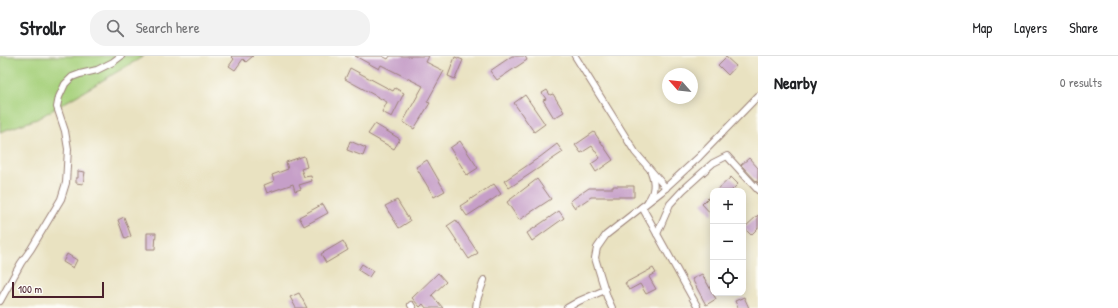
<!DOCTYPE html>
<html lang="en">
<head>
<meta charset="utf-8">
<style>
  :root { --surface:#fff; --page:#f2f2f2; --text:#202124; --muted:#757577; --line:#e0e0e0 }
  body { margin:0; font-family:"Patrick Hand",sans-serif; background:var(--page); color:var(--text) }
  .controls { position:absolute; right:12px; bottom:12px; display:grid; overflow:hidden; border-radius:8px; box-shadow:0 2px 10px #0003 }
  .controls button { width:36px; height:36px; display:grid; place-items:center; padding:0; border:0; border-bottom:1px solid var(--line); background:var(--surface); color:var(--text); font:20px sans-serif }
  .compass { position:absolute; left:662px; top:12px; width:36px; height:36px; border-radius:50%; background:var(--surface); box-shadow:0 2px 10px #0003; rotate:297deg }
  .scale { position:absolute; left:12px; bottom:10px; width:92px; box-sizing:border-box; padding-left:4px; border:2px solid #4a1f2b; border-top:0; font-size:11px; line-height:14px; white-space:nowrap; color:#4a1f2b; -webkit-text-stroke:3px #fdfcf7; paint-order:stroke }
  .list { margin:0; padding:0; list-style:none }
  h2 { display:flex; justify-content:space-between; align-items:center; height:52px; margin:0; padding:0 16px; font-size:17px }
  h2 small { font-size:13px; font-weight:400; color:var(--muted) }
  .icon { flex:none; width:22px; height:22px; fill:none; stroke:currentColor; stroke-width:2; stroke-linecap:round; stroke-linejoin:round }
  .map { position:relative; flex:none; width:758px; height:252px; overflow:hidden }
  header { display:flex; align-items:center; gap:24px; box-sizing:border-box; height:56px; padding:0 20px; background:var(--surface); border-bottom:1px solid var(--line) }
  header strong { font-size:19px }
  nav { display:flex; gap:22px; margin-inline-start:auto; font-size:14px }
  .search { width:280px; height:36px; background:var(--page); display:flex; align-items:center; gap:10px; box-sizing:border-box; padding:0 14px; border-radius:16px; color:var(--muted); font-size:15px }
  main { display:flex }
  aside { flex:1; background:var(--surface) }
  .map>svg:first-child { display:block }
</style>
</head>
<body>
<header>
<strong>Strollr</strong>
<div class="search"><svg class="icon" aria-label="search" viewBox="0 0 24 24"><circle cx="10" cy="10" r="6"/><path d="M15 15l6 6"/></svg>Search here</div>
<nav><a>Map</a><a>Layers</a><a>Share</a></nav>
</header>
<main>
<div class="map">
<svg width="758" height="252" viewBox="0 0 758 252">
  <rect width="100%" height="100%" fill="#fdfcf7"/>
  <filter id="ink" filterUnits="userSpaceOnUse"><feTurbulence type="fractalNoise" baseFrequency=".025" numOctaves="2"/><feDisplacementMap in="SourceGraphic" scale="8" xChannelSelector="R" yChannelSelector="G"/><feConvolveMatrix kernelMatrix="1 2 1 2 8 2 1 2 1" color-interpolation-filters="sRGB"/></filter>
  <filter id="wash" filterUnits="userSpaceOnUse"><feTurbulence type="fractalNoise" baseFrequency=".012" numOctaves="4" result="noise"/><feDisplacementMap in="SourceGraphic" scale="16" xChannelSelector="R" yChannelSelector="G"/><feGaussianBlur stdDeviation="0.9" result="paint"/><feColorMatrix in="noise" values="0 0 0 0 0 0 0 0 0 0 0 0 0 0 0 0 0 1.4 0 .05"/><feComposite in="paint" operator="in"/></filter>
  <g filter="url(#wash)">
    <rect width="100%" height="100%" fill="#e9e2c1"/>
    <polygon fill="#a7d17d" stroke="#787854" points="0,0 144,0 37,63 0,76"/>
    <g id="blocks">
      <g fill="#c69fc8">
        <polygon points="231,0 253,0 246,6 243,3 235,14 229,10 234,3"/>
        <polygon points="355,0 382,0 388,3 390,0 429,0 426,6 444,15 427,46 430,47 414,73 403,66 423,30 381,9 379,13"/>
        <polygon points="512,0 525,0 527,4 497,24 490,15"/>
        <polygon points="455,1 463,4 455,23 448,20"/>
        <polygon points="726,1 736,10 728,19 718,9"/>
        <polygon points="350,12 393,35 395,32 404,37 392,61 382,56 387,46 345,23"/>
        <polygon points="547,34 550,39 553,38 564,56 554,62 543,44 546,43 542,37"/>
        <polygon points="525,39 545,68 534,76 514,47"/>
        <polygon points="375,68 400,83 394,93 368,78"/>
        <polygon points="594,76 613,104 596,116 591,108 600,102 592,90 581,97 575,89"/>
        <polygon points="350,85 366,92 363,100 347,94"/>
        <polygon points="460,85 478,112 467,119 450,92"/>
        <polygon points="557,88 563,96 509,132 504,125 540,101"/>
        <polygon points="304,100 307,111 301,113 304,121 311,120 312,125 299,129 301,133 295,135 293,128 267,137 264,129 274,125 272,119 288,113 286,106"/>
        <polygon points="749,102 758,112 758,127 741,109"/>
        <polygon points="427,104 445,135 434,141 416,111"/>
        <polygon points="78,115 85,116 83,128 76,127 76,122 78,122"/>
        <polygon points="731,121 738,128 731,135 716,135"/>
        <polygon points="537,123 551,143 519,164 507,146"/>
        <polygon points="494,128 501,138 467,160 460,150"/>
        <polygon points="613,130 634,130 634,141 591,141 575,152 570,145 589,132 613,132"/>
        <polygon points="713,137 713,160 702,148"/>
        <polygon points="397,144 410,165 399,172 385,150"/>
        <polygon points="323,148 328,157 304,170 299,161"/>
        <polygon points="559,155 564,162 532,185 527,177"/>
        <polygon points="758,159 758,172 751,179 744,172"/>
        <polygon points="124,161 131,180 125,183 118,164"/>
        <polygon points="456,164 478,197 469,203 447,170"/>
        <polygon points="147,177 156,177 155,193 147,193"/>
        <polygon points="343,185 348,194 326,207 321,198"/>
        <polygon points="67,198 77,204 73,212 63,206"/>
        <polygon points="362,208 373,215 369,221 358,214"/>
        <polygon points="653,212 656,217 649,221 656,233 646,238 640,228 629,234 625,227"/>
        <polygon points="438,217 446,226 432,239 443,252 426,252 423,248 420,251 412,242"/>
        <polygon points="702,218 716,243 706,249 692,223"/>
        <polygon points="299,237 307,252 296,252 290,241"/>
        <polygon points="744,241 749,252 738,252 735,245"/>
      </g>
    </g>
  </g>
  <g filter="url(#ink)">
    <use href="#blocks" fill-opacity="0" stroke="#9a8076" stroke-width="1"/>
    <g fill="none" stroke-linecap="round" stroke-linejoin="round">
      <g stroke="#9a8076" stroke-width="8">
        <g id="street">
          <polyline points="575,0 635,96 666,132"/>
          <path d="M 648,145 C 655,136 655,126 651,116"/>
          <polyline points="642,151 697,250"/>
          <polyline points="657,178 670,148 683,134 713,107 727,100 758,134"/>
          <polyline points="0,245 21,207 31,193 61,143 66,127 68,93 65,75 57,51 59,41 65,28 72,21 80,18 97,14 113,6 121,0"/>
          <polyline points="411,249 413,252"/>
          <polyline points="476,252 477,244 484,224"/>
          <polyline points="567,252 579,245 605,234"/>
          <polyline points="612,252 607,241 595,202 597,192 606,179 661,136 699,101 758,40"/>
        </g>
      </g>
      <use href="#street" stroke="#fff" stroke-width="6"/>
    </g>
  </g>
</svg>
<div class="controls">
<button>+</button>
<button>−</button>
<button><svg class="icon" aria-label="locate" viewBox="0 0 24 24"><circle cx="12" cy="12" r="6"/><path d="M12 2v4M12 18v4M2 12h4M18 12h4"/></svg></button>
</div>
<svg class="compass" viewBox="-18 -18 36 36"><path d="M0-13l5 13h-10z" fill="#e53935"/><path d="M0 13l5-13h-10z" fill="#757577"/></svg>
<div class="scale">100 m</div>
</div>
<aside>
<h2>Nearby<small>0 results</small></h2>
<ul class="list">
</ul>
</aside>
</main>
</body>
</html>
